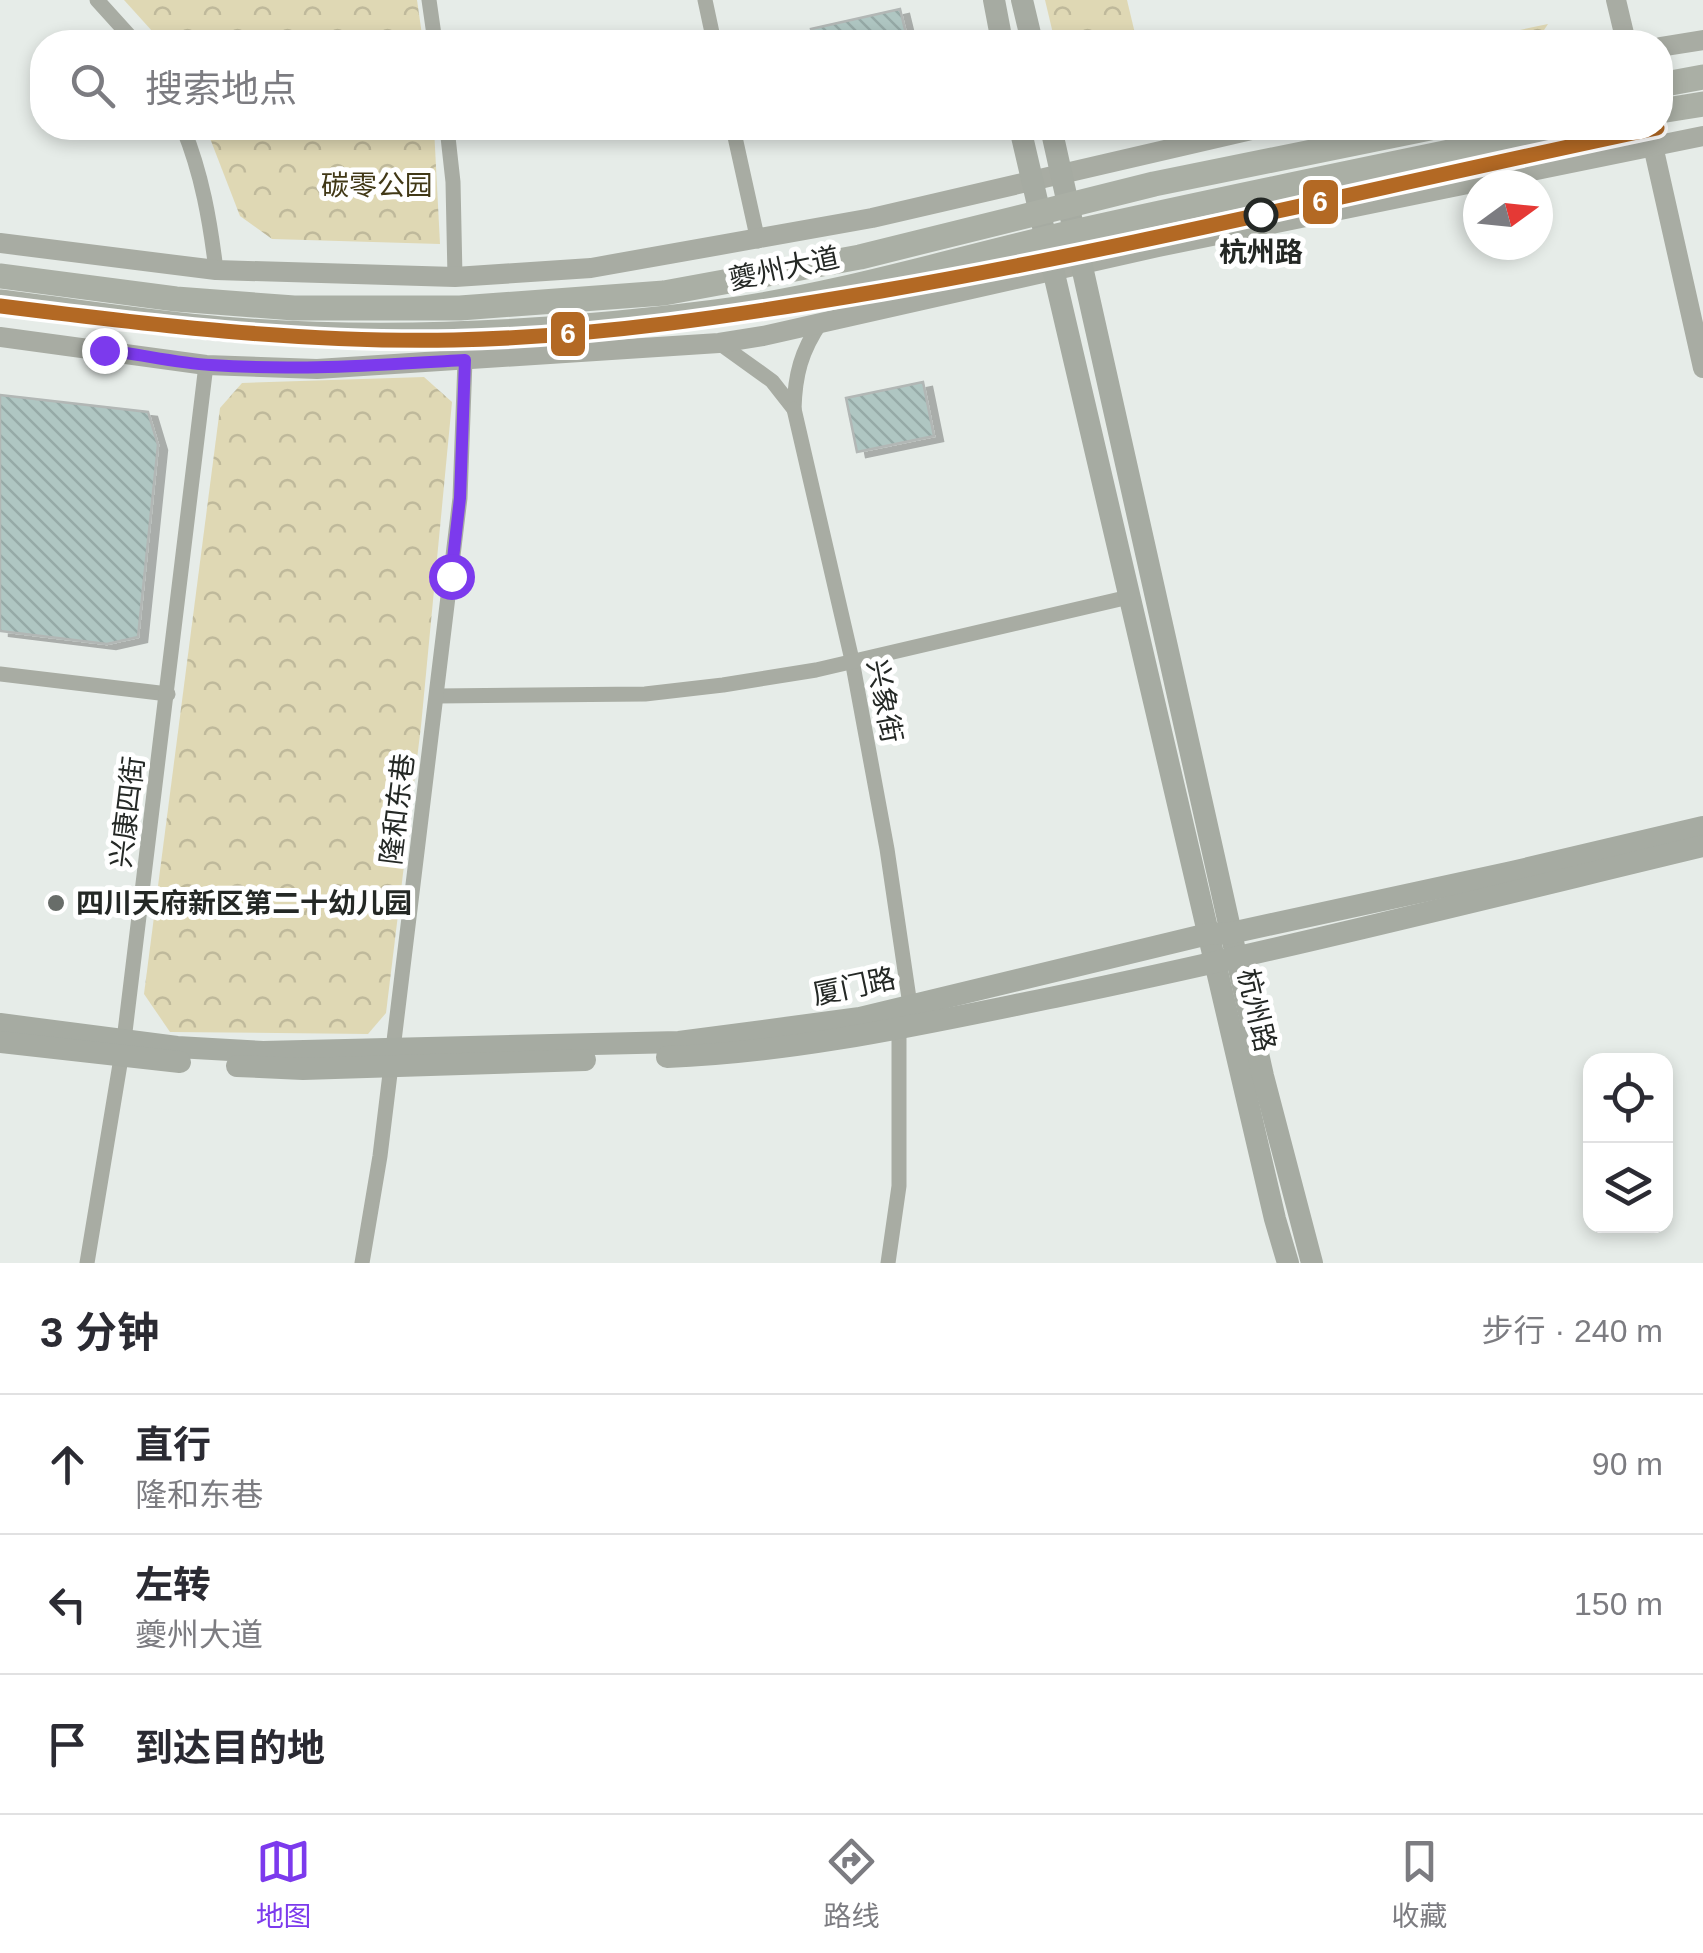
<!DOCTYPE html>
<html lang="zh">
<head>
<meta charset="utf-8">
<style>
  :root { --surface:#fff; --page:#f2f2f3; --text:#2b2b33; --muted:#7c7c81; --line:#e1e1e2; --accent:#7c3aed }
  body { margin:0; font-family:Arial,"Noto Sans SC",sans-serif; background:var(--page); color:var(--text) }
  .controls { position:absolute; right:30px; bottom:30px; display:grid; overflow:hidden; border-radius:20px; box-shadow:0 5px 15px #0003 }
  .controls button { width:90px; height:90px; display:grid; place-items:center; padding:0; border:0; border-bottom:2px solid var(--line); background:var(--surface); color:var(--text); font:50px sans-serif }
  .compass { position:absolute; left:1463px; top:170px; width:90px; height:90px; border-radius:50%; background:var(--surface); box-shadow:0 5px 15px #0003; rotate:75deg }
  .stop { position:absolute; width:30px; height:30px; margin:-22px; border:8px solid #7c3aed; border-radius:50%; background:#fff }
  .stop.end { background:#7c3aed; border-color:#fff; box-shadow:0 2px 10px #0008 }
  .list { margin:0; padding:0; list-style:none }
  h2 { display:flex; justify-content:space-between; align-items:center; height:130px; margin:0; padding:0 40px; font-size:42px }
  h2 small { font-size:32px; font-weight:400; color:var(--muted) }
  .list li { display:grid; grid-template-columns:65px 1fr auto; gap:30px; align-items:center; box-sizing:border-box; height:140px; padding:0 40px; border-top:2px solid var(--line) }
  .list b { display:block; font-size:38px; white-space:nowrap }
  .list p { margin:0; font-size:32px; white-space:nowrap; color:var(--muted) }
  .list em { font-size:32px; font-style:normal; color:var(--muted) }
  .icon { flex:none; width:55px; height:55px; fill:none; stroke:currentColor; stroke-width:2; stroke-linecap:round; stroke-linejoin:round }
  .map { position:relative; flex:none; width:1703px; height:1263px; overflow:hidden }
  .search { position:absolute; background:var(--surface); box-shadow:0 5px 15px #0003; left:30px; right:30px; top:30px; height:110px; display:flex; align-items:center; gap:25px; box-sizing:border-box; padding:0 35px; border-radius:40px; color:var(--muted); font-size:38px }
  .sheet { height:550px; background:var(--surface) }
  nav { display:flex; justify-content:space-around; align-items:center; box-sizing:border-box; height:140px; border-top:2px solid var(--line); background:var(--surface); font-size:28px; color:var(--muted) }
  nav a { display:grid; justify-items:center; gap:5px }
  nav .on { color:var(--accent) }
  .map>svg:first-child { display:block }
</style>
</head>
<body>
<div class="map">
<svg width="1703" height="1263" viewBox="0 0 1703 1263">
  <defs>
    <pattern id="forest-crowns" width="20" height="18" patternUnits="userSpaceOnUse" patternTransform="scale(2.5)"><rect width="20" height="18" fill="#dfd8b4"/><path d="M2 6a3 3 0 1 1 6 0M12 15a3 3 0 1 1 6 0" fill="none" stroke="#bfb99b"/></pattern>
    <pattern id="building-back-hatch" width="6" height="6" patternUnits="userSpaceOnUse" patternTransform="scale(2.5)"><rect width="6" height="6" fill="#afc6c2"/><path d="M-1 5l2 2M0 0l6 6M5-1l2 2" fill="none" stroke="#96aaa7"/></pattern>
    <filter id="shadow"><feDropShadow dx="9" dy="5" stdDeviation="0" flood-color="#0004"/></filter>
  </defs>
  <rect width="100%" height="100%" fill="#e6ece8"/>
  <g fill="url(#forest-crowns)">
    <polygon points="124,0 417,0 423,42 162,42"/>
    <polygon points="1045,0 1127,0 1137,42 1055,42"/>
    <polygon points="1548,24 1536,42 1463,42"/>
    <polygon points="206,128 434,128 440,244 272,239 240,216"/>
    <polygon points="424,377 452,402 421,726 386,1013 368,1034 170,1032 144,994 220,408 242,383"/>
  </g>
  <g fill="url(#building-back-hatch)" stroke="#b2b7b5" stroke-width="2.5" filter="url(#shadow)">
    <polygon points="900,9 908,42 814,42 811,29"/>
    <polygon points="923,382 934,436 857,452 846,398"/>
    <polygon points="0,395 148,412 158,445 138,637 107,644 0,631"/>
  </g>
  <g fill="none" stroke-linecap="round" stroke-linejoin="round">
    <g stroke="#a8aca3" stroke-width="15">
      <polyline points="97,0 135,42"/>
      <polyline points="429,0 435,42"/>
      <polyline points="705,0 714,42"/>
      <path d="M 183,128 C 202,174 210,221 216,270"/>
      <polyline points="447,128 453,182 455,277"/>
      <polyline points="733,128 758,241"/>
      <path d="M 719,343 L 772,381 L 794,409 C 795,375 801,351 821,322"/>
      <polyline points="794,409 852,660 887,849 910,1005"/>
      <polyline points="0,674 168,694"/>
      <polyline points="437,696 645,694 723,685 816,670 1129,597"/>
      <polyline points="87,1263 124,1040 206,365"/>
      <polyline points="362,1263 380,1156 460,498 465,360"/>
      <polyline points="888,1263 899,1186 899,1029"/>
    </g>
    <g stroke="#a8aca3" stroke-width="20">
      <polyline points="1616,0 1626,42"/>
      <polyline points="1660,47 1703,40"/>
      <polyline points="1649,128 1703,368"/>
      <polyline points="0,243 216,270 455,277 591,268 872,218 1260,128"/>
      <polyline points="0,337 206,365 317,369 719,343 763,336 1158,247 1703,136"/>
    </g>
    <g stroke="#a6aba2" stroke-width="22">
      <polyline points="994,0 1002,42"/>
      <polyline points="1022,0 1032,42"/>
      <polyline points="1020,128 1275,1219 1288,1263"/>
      <polyline points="1051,128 1263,1076 1312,1263"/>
      <polyline points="0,1024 177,1047 263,1052 679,1042 860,1018 1208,934 1231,933 1512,872 1703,827"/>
      <polyline points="0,1042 180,1062"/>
      <path d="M 667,1057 C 799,1052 926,1023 1055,997 C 1272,952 1487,898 1703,846"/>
      <polyline points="237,1066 303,1069 585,1060"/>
    </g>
    <g stroke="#aaafa5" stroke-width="25">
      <polyline points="1660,85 1703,77"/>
      <polyline points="1660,111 1703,104"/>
      <polyline points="0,276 176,299 294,308 460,308 664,293 860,257 1154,184 1430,128"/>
      <path d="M 0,302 C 74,311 148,323 222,329 C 383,342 556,333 716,312 C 837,296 956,259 1074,232 C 1238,195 1402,162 1566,128"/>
    </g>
    <g stroke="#fff" stroke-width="22">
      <path id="metro-1" d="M 0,306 C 151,325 302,343 454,340 C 597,337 740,315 881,291 C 1141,246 1398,182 1657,128"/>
    </g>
    <use href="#metro-1" stroke="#b36924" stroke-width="15"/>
  </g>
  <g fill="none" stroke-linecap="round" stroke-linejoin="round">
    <path stroke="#7c3aed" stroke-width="12" d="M 104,350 C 140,354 176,363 211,365 C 296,371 380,365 465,360 L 460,498 L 451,576"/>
  </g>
  <circle fill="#fff" stroke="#242825" stroke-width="5" cx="1261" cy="215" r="15"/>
  <circle fill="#686d69" stroke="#fff" stroke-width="4" cx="56" cy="903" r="10"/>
  <g text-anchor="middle" stroke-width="10" stroke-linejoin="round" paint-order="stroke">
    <g font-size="28" fill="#413816" stroke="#fff">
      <text x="377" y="195">碳零公园</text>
    </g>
    <g font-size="28" font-weight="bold" fill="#242825" stroke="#fff">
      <text x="1261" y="262">杭州路</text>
    </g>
    <g font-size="28" fill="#242825" stroke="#fff">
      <text transform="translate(784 268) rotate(-12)" y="10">夔州大道</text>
      <text transform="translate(885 701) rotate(79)" y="10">兴象街</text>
      <text transform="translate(397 809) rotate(-83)" y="10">隆和东巷</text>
      <text transform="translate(127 812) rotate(-83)" y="10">兴康四街</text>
      <text transform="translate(854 986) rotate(-12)" y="10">厦门路</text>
      <text transform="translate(1257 1010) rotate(77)" y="10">杭州路</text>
    </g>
    <g font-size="28" font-weight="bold" fill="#242825" stroke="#fff" text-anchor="start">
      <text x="76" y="913">四川天府新区第二十幼儿园</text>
    </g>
  </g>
  <g stroke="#fff" stroke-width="4">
    <rect x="1301" y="178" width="39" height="48" rx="10" fill="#b36924"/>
    <rect x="549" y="310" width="38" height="48" rx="10" fill="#b36924"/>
  </g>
  <g font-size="28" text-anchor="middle" font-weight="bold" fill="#fff">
    <text x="1320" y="211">6</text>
    <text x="568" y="343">6</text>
  </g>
</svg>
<div class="controls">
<button><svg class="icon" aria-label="locate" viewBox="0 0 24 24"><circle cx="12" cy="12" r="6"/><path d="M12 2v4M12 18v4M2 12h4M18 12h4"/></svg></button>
<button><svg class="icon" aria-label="layers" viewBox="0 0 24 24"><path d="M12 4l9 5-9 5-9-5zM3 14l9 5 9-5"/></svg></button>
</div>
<svg class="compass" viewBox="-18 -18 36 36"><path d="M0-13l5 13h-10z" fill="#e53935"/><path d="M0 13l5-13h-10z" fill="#7c7c81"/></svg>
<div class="stop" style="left:451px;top:576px"></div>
<div class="stop end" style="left:104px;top:350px"></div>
<div class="search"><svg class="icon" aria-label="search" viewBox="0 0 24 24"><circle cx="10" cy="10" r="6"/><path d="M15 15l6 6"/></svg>搜索地点</div>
</div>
<section class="sheet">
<h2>3 分钟<small>步行 · 240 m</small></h2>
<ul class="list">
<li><svg class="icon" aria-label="ahead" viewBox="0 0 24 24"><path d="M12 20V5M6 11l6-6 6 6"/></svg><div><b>直行</b><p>隆和东巷</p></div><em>90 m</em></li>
<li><svg class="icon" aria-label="left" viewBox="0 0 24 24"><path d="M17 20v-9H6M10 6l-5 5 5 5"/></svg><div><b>左转</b><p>夔州大道</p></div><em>150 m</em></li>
<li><svg class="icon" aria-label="arrive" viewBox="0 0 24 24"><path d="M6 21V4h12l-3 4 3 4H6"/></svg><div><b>到达目的地</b></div></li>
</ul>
</section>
<nav>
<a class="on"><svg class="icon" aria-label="map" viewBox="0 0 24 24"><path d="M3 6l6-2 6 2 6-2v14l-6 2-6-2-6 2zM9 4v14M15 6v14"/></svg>地图</a>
<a><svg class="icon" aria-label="directions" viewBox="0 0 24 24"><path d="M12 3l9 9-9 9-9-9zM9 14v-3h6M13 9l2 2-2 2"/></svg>路线</a>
<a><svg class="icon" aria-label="saved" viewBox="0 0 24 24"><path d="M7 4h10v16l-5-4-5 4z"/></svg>收藏</a>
</nav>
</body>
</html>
